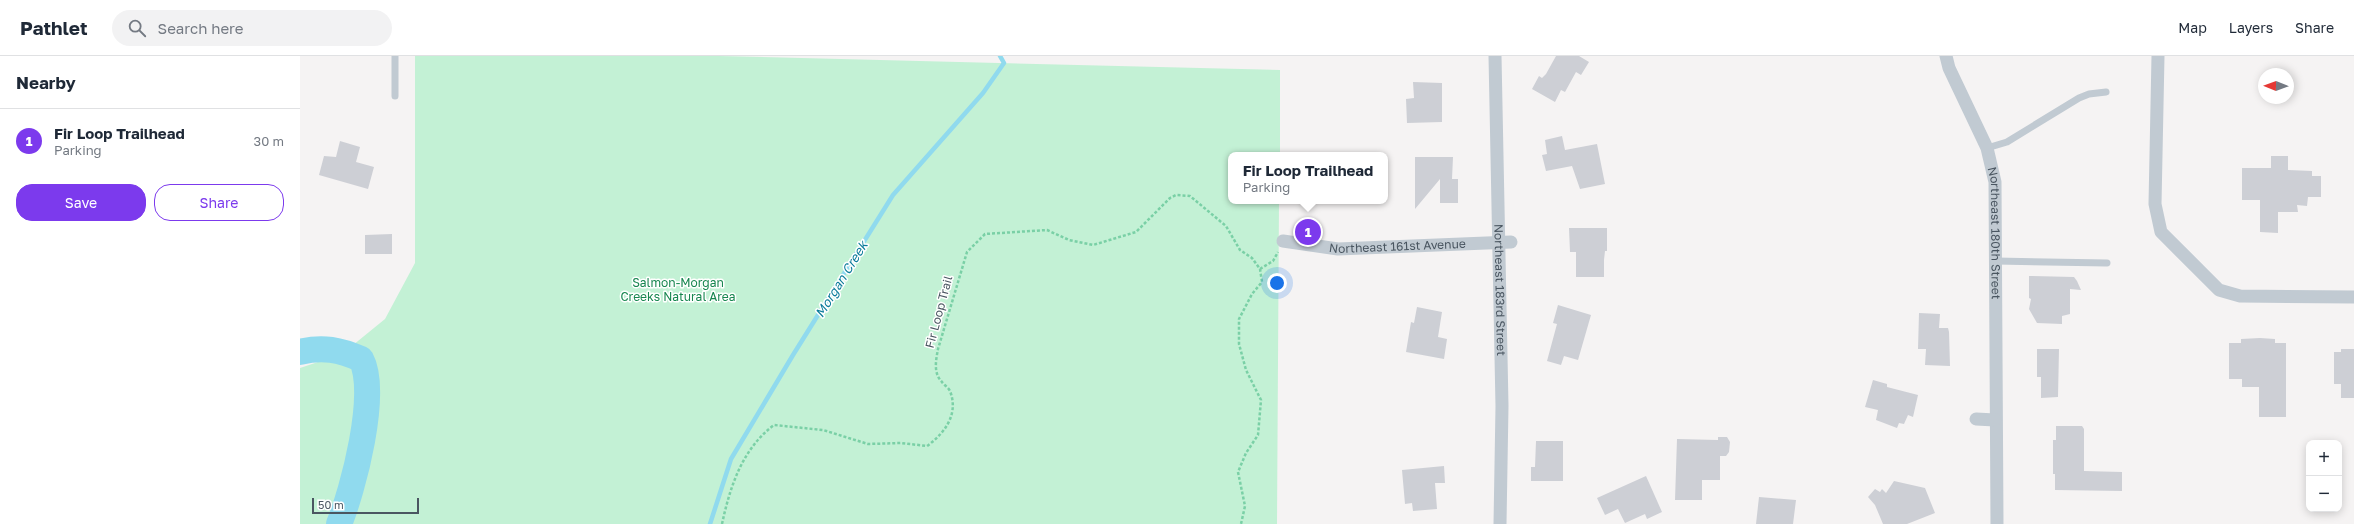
<!DOCTYPE html>
<html lang="en">
<head>
<meta charset="utf-8">
<style>
  :root { --surface:#fff; --page:#f2f2f3; --text:#1f2937; --muted:#747a83; --line:#e0e1e3; --accent:#7c3aed }
  body { margin:0; font-family:"Golos Text",sans-serif; background:var(--page); color:var(--text) }
  .controls { position:absolute; right:12px; bottom:12px; display:grid; overflow:hidden; border-radius:8px; box-shadow:0 2px 10px #0003 }
  .controls button { width:36px; height:36px; display:grid; place-items:center; padding:0; border:0; border-bottom:1px solid var(--line); background:var(--surface); color:var(--text); font:20px sans-serif }
  .compass { position:absolute; left:1958px; top:12px; width:36px; height:36px; border-radius:50%; background:var(--surface); box-shadow:0 2px 10px #0003; rotate:271deg }
  .scale { position:absolute; left:12px; bottom:10px; width:107px; box-sizing:border-box; padding-left:4px; border:2px solid #4a5661; border-top:0; font-size:11px; line-height:14px; white-space:nowrap; color:#4a5661; -webkit-text-stroke:3px #fff; paint-order:stroke }
  .you { position:absolute; left:977px; top:227px; width:14px; height:14px; margin:-10px; border:3px solid #fff; border-radius:50%; background:#1a73e8; box-shadow:0 0 0 6px #1a73e833 }
  .badge { display:grid; place-items:center; width:26px; height:26px; border-radius:50%; background:var(--accent); color:#fff; font-size:13px; font-weight:700 }
  .pin { position:absolute; translate:-50% -50%; border:2px solid #fff; box-shadow:0 1px 4px #0006 }
  .popup { position:absolute; left:928px; top:96px; width:160px; height:52px; box-sizing:border-box; display:grid; place-content:center; border-radius:8px; background:var(--surface); filter:drop-shadow(0 1px 3px #0005); font-size:13px; white-space:nowrap; color:var(--muted) }
  .popup b { font-size:15px; color:var(--text) }
  .popup::after { content:''; position:absolute; left:50%; top:100%; margin-left:-8px; border:8px solid transparent; border-top-color:var(--surface) }
  .list { margin:0; padding:0; list-style:none }
  h2 { display:flex; justify-content:space-between; align-items:center; height:52px; margin:0; padding:0 16px; font-size:17px }
  h2 small { font-size:13px; font-weight:400; color:var(--muted) }
  .list li { display:grid; grid-template-columns:26px 1fr auto; gap:12px; align-items:center; box-sizing:border-box; height:64px; padding:0 16px; border-top:1px solid var(--line) }
  .list b { display:block; font-size:15px; white-space:nowrap }
  .list p { margin:0; font-size:13px; white-space:nowrap; color:var(--muted) }
  .list em { font-size:13px; font-style:normal; color:var(--muted) }
  .actions { display:flex; gap:8px; padding:12px 16px }
  .actions a { flex:1; padding:9px 0; border:1px solid var(--accent); border-radius:16px; text-align:center; font-size:14px; color:var(--accent) }
  .actions .main { background:var(--accent); color:#fff }
  .icon { flex:none; width:22px; height:22px; fill:none; stroke:currentColor; stroke-width:2; stroke-linecap:round; stroke-linejoin:round }
  .map { position:relative; flex:none; width:2054px; height:468px; overflow:hidden }
  header { display:flex; align-items:center; gap:24px; box-sizing:border-box; height:56px; padding:0 20px; background:var(--surface); border-bottom:1px solid var(--line) }
  header strong { font-size:19px }
  nav { display:flex; gap:22px; margin-inline-start:auto; font-size:14px }
  .search { width:280px; height:36px; background:var(--page); display:flex; align-items:center; gap:10px; box-sizing:border-box; padding:0 14px; border-radius:22px; color:var(--muted); font-size:15px }
  main { display:flex }
  aside { flex:1; background:var(--surface) }
  .map>svg:first-child { display:block }
</style>
</head>
<body>
<header>
<strong>Pathlet</strong>
<div class="search"><svg class="icon" aria-label="search" viewBox="0 0 24 24"><circle cx="10" cy="10" r="6"/><path d="M15 15l6 6"/></svg>Search here</div>
<nav><a>Map</a><a>Layers</a><a>Share</a></nav>
</header>
<main>
<aside>
<h2>Nearby<small></small></h2>
<ul class="list">
<li><span class="badge">1</span><div><b>Fir Loop Trailhead</b><p>Parking</p></div><em>30 m</em></li>
</ul>
<div class="actions"><a class="main">Save</a><a>Share</a></div>
</aside>
<div class="map">
<svg width="2054" height="468" viewBox="0 0 2054 468">
  <rect width="100%" height="100%" fill="#f5f3f3"/>
  <polygon fill="#c3f1d5" points="115,0 419,0 980,14 980,99 931,99 931,145 979,145 977,468 0,468 0,312 42,298 85,263 115,207"/>
  <g fill="none" stroke-linecap="round" stroke-linejoin="round">
    <polyline stroke="#90daee" stroke-width="4.5" points="410,468 431,403 493,299 593,139 683,37 704,7 700,0"/>
    <path stroke="#90daee" stroke-width="26" d="M 0,296 C 23,290 40,294 61,303 C 79,336 53,434 39,468"/>
  </g>
  <g fill="#cdcfd5">
    <polygon points="1256,0 1279,0 1289,6 1281,19 1276,16 1265,36 1261,34 1255,46 1232,33 1239,20 1242,22 1246,18"/>
    <polygon points="1113,26 1142,27 1142,66 1107,67 1106,43 1114,42"/>
    <polygon points="1262,80 1265,94 1297,88 1305,128 1280,133 1272,110 1246,115 1242,99 1247,98 1245,84"/>
    <polygon points="40,85 60,91 56,106 74,111 68,133 19,119 24,100 36,101"/>
    <polygon points="1971,100 1988,100 1988,114 2012,115 2012,120 2021,120 2021,141 2008,141 2007,150 1997,149 1998,156 1978,156 1978,177 1960,176 1960,144 1942,144 1942,112 1971,112"/>
    <polygon points="1115,101 1153,101 1152,123 1158,123 1158,147 1140,147 1140,123 1115,153"/>
    <polygon points="1269,172 1307,172 1307,195 1305,195 1304,204 1304,221 1276,221 1276,196 1270,196"/>
    <polygon points="92,178 92,198 65,198 65,179"/>
    <polygon points="1729,220 1774,221 1777,225 1781,234 1770,233 1770,258 1762,260 1762,268 1737,267 1729,253 1731,243 1729,242"/>
    <polygon points="1258,249 1291,259 1278,304 1264,300 1261,309 1247,305 1257,268 1253,267"/>
    <polygon points="1117,251 1142,256 1138,281 1147,283 1144,303 1106,296 1111,266 1114,267"/>
    <polygon points="1619,257 1640,258 1639,272 1648,272 1649,276 1650,310 1625,309 1626,293 1618,293"/>
    <polygon points="1960,282 1975,283 1975,287 1986,287 1986,361 1959,361 1959,331 1942,331 1942,323 1929,323 1929,287 1941,287 1941,283"/>
    <polygon points="1737,293 1759,293 1758,341 1741,342 1741,321 1737,321"/>
    <polygon points="2041,293 2054,293 2054,342 2041,342 2041,328 2034,328 2034,296 2041,296"/>
    <polygon points="1573,324 1587,328 1587,331 1618,339 1613,361 1608,359 1604,368 1599,367 1597,372 1576,364 1578,354 1565,351"/>
    <polygon points="1756,370 1782,370 1784,373 1784,415 1822,416 1822,435 1755,434 1755,418 1753,418 1753,384 1756,384"/>
    <polygon points="1418,381 1427,381 1430,386 1429,396 1426,400 1420,400 1420,424 1402,424 1402,444 1375,444 1377,383 1418,384"/>
    <polygon points="1236,385 1263,385 1263,425 1231,425 1231,411 1235,411"/>
    <polygon points="1144,410 1145,427 1135,427 1137,453 1113,455 1112,447 1105,448 1102,414"/>
    <polygon points="1346,420 1362,456 1347,463 1345,458 1325,467 1318,453 1305,459 1297,442"/>
    <polygon points="1594,425 1625,432 1635,457 1607,468 1583,468 1575,449 1568,441 1575,433 1580,436 1582,433 1586,437"/>
    <polygon points="1459,441 1496,444 1493,468 1456,468"/>
  </g>
  <g fill="none" stroke-linecap="round" stroke-linejoin="round">
    <g stroke="#7ad0a6" stroke-width="2.5" stroke-dasharray="3 2" stroke-linecap="butt">
      <polyline points="960,213 973,205 978,196"/>
      <path d="M 422,468 C 430,431 442,393 474,369 L 523,374 L 568,388 L 601,387 L 627,390 C 645,377 659,358 650,335 C 648,331 644,329 642,326 C 633,317 636,304 638,293 L 667,196 L 685,178 L 747,174 L 769,184 L 793,189 L 836,176 L 870,142 L 876,139 L 890,140 L 926,170 L 940,194 L 952,202 L 960,213 L 962,226 L 952,238 L 939,263 L 939,288 L 946,314 L 961,344 L 958,379 L 946,397 L 938,416 L 945,450 L 941,468"/>
    </g>
    <g stroke="#c1cad2" stroke-width="7">
      <polyline points="95,40 95,0"/>
      <polyline points="1687,92 1707,86 1779,42 1789,38 1806,36"/>
      <polyline points="1696,205 1807,207"/>
    </g>
    <g stroke="#c1cad2" stroke-width="13">
      <path id="s1" d="M 1195,0 L 1202,350 L 1200,468"/>
      <path id="s2" d="M 1646,0 L 1649,12 L 1687,92 L 1695,126 L 1697,468"/>
      <polyline points="1858,0 1855,148 1861,176 1919,234 1940,240 2054,241"/>
      <path id="s3" d="M 983,185 L 1038,193 L 1211,186"/>
      <polyline points="1676,363 1695,364"/>
    </g>
  </g>
  <g text-anchor="middle" stroke-width="3" stroke-linejoin="round" paint-order="stroke">
    <g font-size="12" fill="#4a5661" stroke="#fff">
      <text dy="4" stroke="none"><textPath href="#s2" startOffset="187">Northeast 180th Street</textPath></text>
      <text dy="4" stroke="none"><textPath href="#s3" startOffset="115">Northeast 161st Avenue</textPath></text>
      <text dy="4" stroke="none"><textPath href="#s1" startOffset="234">Northeast 183rd Street</textPath></text>
      <text transform="translate(639 256) rotate(-75)" y="4">Fir Loop Trail</text>
    </g>
    <g font-size="12" fill="#17864f" stroke="#fff">
      <text x="378" y="231">Salmon-Morgan<tspan x="378" dy="14">Creeks Natural Area</tspan></text>
    </g>
    <g font-size="13" font-style="italic" fill="#0c7c9b" stroke="#fff">
      <text transform="translate(541 223) rotate(-58)" y="5">Morgan Creek</text>
    </g>
  </g>
</svg>
<div class="controls">
<button>+</button>
<button>−</button>
</div>
<svg class="compass" viewBox="-18 -18 36 36"><path d="M0-13l5 13h-10z" fill="#e53935"/><path d="M0 13l5-13h-10z" fill="#747a83"/></svg>
<div class="scale">50 m</div>
<div class="you"></div>
<div class="pin badge" style="left:1008px;top:176px">1</div>
<div class="popup"><b>Fir Loop Trailhead</b>Parking</div>
</div>
</main>
</body>
</html>
